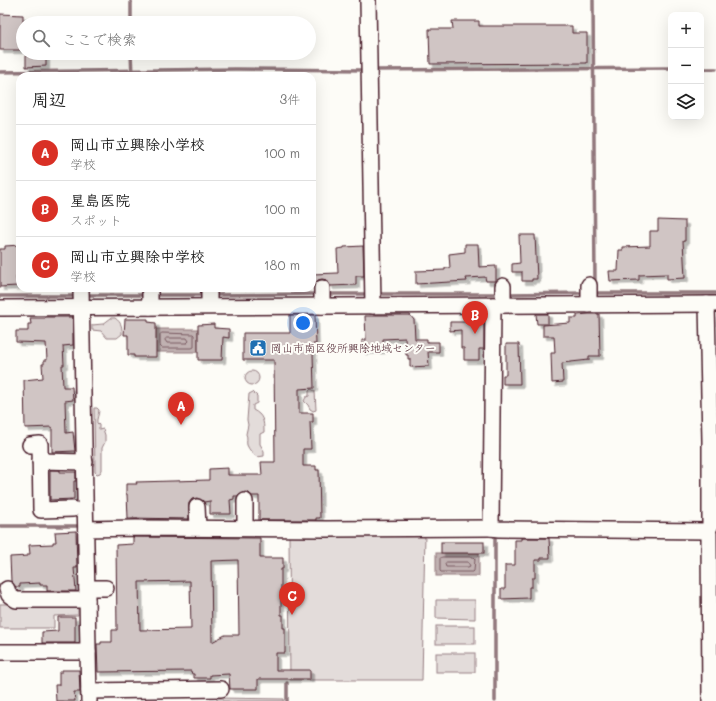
<!DOCTYPE html>
<html lang="ja">
<head>
<meta charset="utf-8">
<style>
  :root { --surface:#fff; --page:#f2f2f2; --text:#222; --muted:#767676; --line:#e0e0e0; --accent:#d93025 }
  body { margin:0; font-family:Mali,"Klee One",sans-serif; background:var(--page); color:var(--text) }
  .controls { position:absolute; right:12px; top:12px; display:grid; overflow:hidden; border-radius:8px; box-shadow:0 4px 16px #0002 }
  .controls button { width:36px; height:36px; display:grid; place-items:center; padding:0; border:0; border-bottom:1px solid var(--line); background:var(--surface); color:var(--text); font:20px sans-serif }
  .you { position:absolute; left:303px; top:323px; width:14px; height:14px; margin:-10px; border:3px solid #fff; border-radius:50%; background:#1a73e8; box-shadow:0 0 0 6px #1a73e833 }
  .badge { display:grid; place-items:center; width:26px; height:26px; border-radius:50%; background:var(--accent); color:#fff; font-size:13px; font-weight:700 }
  .pin { position:absolute; translate:-50% -33px; filter:drop-shadow(0 1px 2px #0008) }
  .pin::after { content:''; position:absolute; top:21px; width:14px; height:12px; background:inherit; clip-path:polygon(0 0,100% 0,50% 100%) }
  .list { margin:0; padding:0; list-style:none }
  h2 { display:flex; justify-content:space-between; align-items:center; height:52px; margin:0; padding:0 16px; font-size:17px }
  h2 small { font-size:13px; font-weight:400; color:var(--muted) }
  .list li { display:grid; grid-template-columns:26px 1fr auto; gap:12px; align-items:center; box-sizing:border-box; height:56px; padding:0 16px; border-top:1px solid var(--line) }
  .list b { display:block; font-size:15px; white-space:nowrap }
  .list p { margin:0; font-size:13px; white-space:nowrap; color:var(--muted) }
  .list em { font-size:13px; font-style:normal; color:var(--muted) }
  .icon { flex:none; width:22px; height:22px; fill:none; stroke:currentColor; stroke-width:2; stroke-linecap:round; stroke-linejoin:round }
  .map { position:relative; flex:none; width:716px; height:701px; overflow:hidden }
  .search { position:absolute; background:var(--surface); box-shadow:0 4px 16px #0002; left:16px; top:16px; width:300px; height:44px; display:flex; align-items:center; gap:10px; box-sizing:border-box; padding:0 14px; border-radius:22px; color:var(--muted); font-size:15px }
  .panel { position:absolute; background:var(--surface); box-shadow:0 4px 16px #0002; left:16px; top:72px; width:300px; height:220px; border-radius:12px }
  .map>svg:first-child { display:block }
</style>
</head>
<body>
<div class="map">
<svg width="716" height="701" viewBox="0 0 716 701">
  <defs>
    <filter id="shadow"><feDropShadow dx="3.5" dy="3.5" stdDeviation="0" flood-color="#0004"/></filter>
  </defs>
  <rect width="100%" height="100%" fill="#fdfcf7"/>
  <filter id="ink" filterUnits="userSpaceOnUse"><feTurbulence type="fractalNoise" baseFrequency=".025" numOctaves="2"/><feDisplacementMap in="SourceGraphic" scale="8" xChannelSelector="R" yChannelSelector="G"/><feConvolveMatrix kernelMatrix="1 2 1 2 8 2 1 2 1" color-interpolation-filters="sRGB"/></filter>
  <g filter="url(#ink)">
    <g fill="#e3dcda" stroke="#967e82">
      <path d="M 111,318 L 115,318 C 122,323 122,327 122,334 L 117,338 L 107,338 L 101,331 L 92,330 L 92,325 L 103,324 Z"/>
      <circle cx="252" cy="378" r="7"/>
      <polygon points="311,389 315,391 316,410 313,411 310,409 308,405 304,401 306,397 309,396 309,391"/>
      <path d="M 253,392 L 257,396 L 257,403 L 253,405 L 253,410 C 263,415 264,421 264,432 L 260,434 L 260,444 L 264,451 L 264,456 L 257,457 C 253,454 249,450 247,445 C 246,441 248,438 246,434 L 248,425 L 247,420 L 249,394 Z"/>
      <path d="M 94,408 L 97,408 L 99,410 C 99,415 96,419 97,423 L 99,425 L 99,430 L 103,429 L 105,435 L 105,442 L 102,448 L 102,470 L 100,473 L 97,474 L 95,472 Z"/>
      <polygon points="289,534 425,534 422,680 290,680"/>
      <polygon points="436,600 475,600 475,619 436,618"/>
      <polygon points="78,603 78,615 54,616 54,628 0,628 0,604"/>
      <rect x="436" y="626" width="39" height="18"/>
      <rect x="436" y="653" width="39" height="19"/>
      <polygon points="217,698 284,699 284,701 217,701"/>
    </g>
    <g fill="#c0b1b1" stroke="#91777b">
      <rect x="156" y="329" width="42" height="23"/>
      <rect x="436" y="553" width="43" height="23"/>
    </g>
    <g fill="none" stroke-linecap="round" stroke-linejoin="round">
      <g stroke="#795961" stroke-width="1">
        <polygon points="162,333 193,334 194,335 194,347 192,348 162,348 160,346 160,335"/>
        <polygon points="167,338 187,338 189,341 187,343 167,343 165,340"/>
        <polygon points="442,557 473,557 475,559 474,571 473,572 441,572 440,571 440,559"/>
        <polygon points="447,562 468,562 470,566 468,567 446,567 445,564"/>
      </g>
      <g stroke="#91777b" stroke-width="3.5">
        <polyline points="131,0 131,23"/>
        <polyline points="593,0 595,284"/>
        <polyline points="131,53 132,76"/>
        <polyline points="701,69 716,69"/>
        <polyline points="374,70 671,68"/>
        <polyline points="0,72 236,69 365,70"/>
        <polyline points="593,293 716,293"/>
        <polyline points="325,294 369,294"/>
        <polyline points="377,294 499,294"/>
        <polyline points="507,294 585,293"/>
        <polyline points="85,295 147,295"/>
        <polyline points="153,295 205,295"/>
        <polyline points="213,295 319,294"/>
        <polyline points="0,296 77,296"/>
        <polyline points="0,526 80,526"/>
        <polyline points="287,701 287,683"/>
        <polyline points="495,701 495,536"/>
      </g>
    </g>
    <g fill="#d0c5c4" stroke="#4a1f2b" fill-rule="evenodd" filter="url(#shadow)">
      <polygon points="0,14 23,15 23,50 0,50"/>
      <polygon points="452,21 479,21 479,26 572,26 572,33 587,33 587,63 430,64 429,29 453,29"/>
      <polygon points="26,53 46,53 46,66 26,67"/>
      <polygon points="658,220 685,221 685,241 683,241 685,278 667,279 667,274 639,275 639,280 610,281 609,271 618,271 619,250 623,250 623,247 650,246 650,231 658,231"/>
      <polygon points="519,235 535,235 537,279 532,279 532,281 522,281 522,272 512,272 512,264 520,263"/>
      <polygon points="465,244 478,244 479,267 496,266 496,281 486,281 485,277 466,278 467,281 416,284 416,271 445,270 445,268 450,268 449,254 465,252"/>
      <polygon points="20,245 20,276 16,277 17,286 0,287 0,249 5,249 5,246"/>
      <polygon points="363,246 364,276 356,276 356,285 330,286 327,280 322,279 318,280 314,285 312,285 312,274 338,273 337,249 344,248 344,247"/>
      <polygon points="536,314 548,314 548,324 537,324"/>
      <polygon points="589,314 599,314 600,356 589,356 589,360 562,363 563,382 552,383 551,353 555,353 554,336 543,336 543,325 570,323 570,318 577,318 577,315"/>
      <polygon points="290,315 315,315 316,344 313,344 313,354 314,388 299,389 299,413 313,413 313,422 310,422 311,449 303,449 303,466 316,466 316,470 319,470 320,518 316,518 316,520 259,520 259,496 252,496 249,493 245,492 238,496 234,496 234,499 230,500 231,514 210,514 210,501 204,502 197,498 192,499 189,503 189,519 128,518 127,494 126,494 126,484 137,484 136,482 209,480 209,469 228,468 228,475 262,475 261,462 275,462 274,360 243,360 243,333 290,333"/>
      <polygon points="374,315 410,315 414,320 415,339 427,339 427,342 439,342 439,352 428,352 429,366 410,367 410,359 408,359 408,355 406,355 405,338 383,339 383,350 362,351 362,340 366,340 365,316 374,316"/>
      <polygon points="45,317 73,317 73,345 63,346 64,365 62,365 63,387 72,387 73,400 65,401 66,433 73,432 75,451 52,452 52,427 25,428 24,380 43,378 42,364 44,364 44,360 47,360 46,343 16,342 16,331 28,331 28,324 31,324 30,318 45,318"/>
      <polygon points="474,318 484,318 484,349 479,349 479,360 464,360 464,348 461,348 461,330 450,331 450,322 474,322"/>
      <polygon points="125,319 148,319 148,322 156,323 156,357 134,357 134,355 128,355 128,335 124,335"/>
      <polygon points="214,324 214,328 229,329 229,338 223,337 222,360 198,360 198,325"/>
      <polygon points="506,344 519,344 520,384 503,384 503,375 506,375"/>
      <polygon points="50,470 60,470 60,472 76,472 76,481 74,481 74,499 50,500"/>
      <polygon points="76,531 77,568 74,568 76,591 47,591 47,585 40,585 40,583 20,584 20,587 16,587 11,581 10,557 28,556 28,554 30,554 29,545 53,544 53,542 56,542 55,532"/>
      <path d="M 133,537 L 260,538 L 260,558 L 283,558 L 283,569 L 281,569 L 281,615 L 283,615 L 283,628 L 285,628 L 285,653 L 276,653 L 276,670 L 310,670 L 310,679 L 258,679 L 258,689 L 230,689 L 229,674 L 210,675 L 210,678 L 194,678 L 194,674 L 192,674 L 191,671 L 98,672 L 97,644 L 101,644 L 101,642 L 112,642 L 112,630 L 117,630 L 116,545 L 133,544 ZM 238,560 L 239,635 L 225,635 L 212,642 L 211,561 ZM 190,581 L 191,629 L 140,630 L 139,582 Z"/>
      <polygon points="521,538 549,538 550,558 541,558 541,560 535,560 535,578 532,578 532,587 529,587 529,598 501,599 501,589 505,589 505,565 515,565 515,540 521,540"/>
      <rect x="441" y="542" width="43" height="11"/>
      <polygon points="58,617 75,617 75,643 42,643 42,632 58,631"/>
      <polygon points="62,670 79,670 80,692 74,692 75,701 56,701 55,685 59,685 59,672 62,672"/>
    </g>
    <g fill="none" stroke-linecap="round" stroke-linejoin="round">
      <g stroke="#4a1f2b" stroke-width="18">
        <g id="minor">
          <polyline points="368,0 373,306"/>
          <polyline points="589,285 589,305"/>
          <polyline points="503,286 503,305"/>
          <polyline points="150,288 150,307"/>
          <polyline points="209,288 209,306"/>
          <polyline points="322,288 322,306"/>
          <polyline points="81,289 89,701"/>
          <polyline points="493,305 491,528 499,529 707,531"/>
          <polyline points="0,308 716,304"/>
          <polyline points="30,445 40,444 41,510 73,509"/>
          <polyline points="40,461 85,462"/>
          <polyline points="197,507 198,527"/>
          <polyline points="245,528 245,501"/>
          <polyline points="86,529 136,528 326,529 491,528"/>
          <polyline points="707,531 710,527 710,441 707,304"/>
          <polyline points="707,531 709,533 710,701"/>
          <polyline points="87,588 106,588"/>
          <polyline points="7,589 9,595 16,600 87,600"/>
          <polyline points="0,652 88,652"/>
          <polyline points="89,691 221,689"/>
        </g>
      </g>
      <use href="#minor" stroke="#fdfcf7" stroke-width="15"/>
    </g>
  </g>
  <defs>
    <g id="civic-square" transform="scale(0.9)"><rect x="-9" y="-9" width="18" height="18" rx="4" fill="#1f6fb2" stroke="#fdfcf7"/><path d="M-.6-6.5H3V-4.5H.6V-3L4-1V1h2V6H-6V1h2V-1L-.6-3ZM-1.2 2.5V6h2.4V2.5Z" fill="#fff"/></g>
  </defs>
  <g fill-rule="evenodd">
    <use href="#civic-square" x="258" y="348"/>
  </g>
  <g text-anchor="middle" stroke-width="4" stroke-linejoin="round" paint-order="stroke">
    <g font-size="11" fill="#4a1f2b" stroke="#fdfcf7" text-anchor="start">
      <text x="271" y="352">岡山市南区役所興除地域センター</text>
    </g>
  </g>
</svg>
<div class="controls">
<button>+</button>
<button>−</button>
<button><svg class="icon" aria-label="layers" viewBox="0 0 24 24"><path d="M12 4l9 5-9 5-9-5zM3 14l9 5 9-5"/></svg></button>
</div>
<div class="you"></div>
<div class="pin badge" style="left:181px;top:425px">A</div>
<div class="pin badge" style="left:475px;top:334px">B</div>
<div class="pin badge" style="left:292px;top:615px">C</div>
<div class="search"><svg class="icon" aria-label="search" viewBox="0 0 24 24"><circle cx="10" cy="10" r="6"/><path d="M15 15l6 6"/></svg>ここで検索</div>
<section class="panel">
<h2>周辺<small>3件</small></h2>
<ul class="list">
<li><span class="badge">A</span><div><b>岡山市立興除小学校</b><p>学校</p></div><em>100 m</em></li>
<li><span class="badge">B</span><div><b>星島医院</b><p>スポット</p></div><em>100 m</em></li>
<li><span class="badge">C</span><div><b>岡山市立興除中学校</b><p>学校</p></div><em>180 m</em></li>
</ul>
</section>
</div>
</body>
</html>
